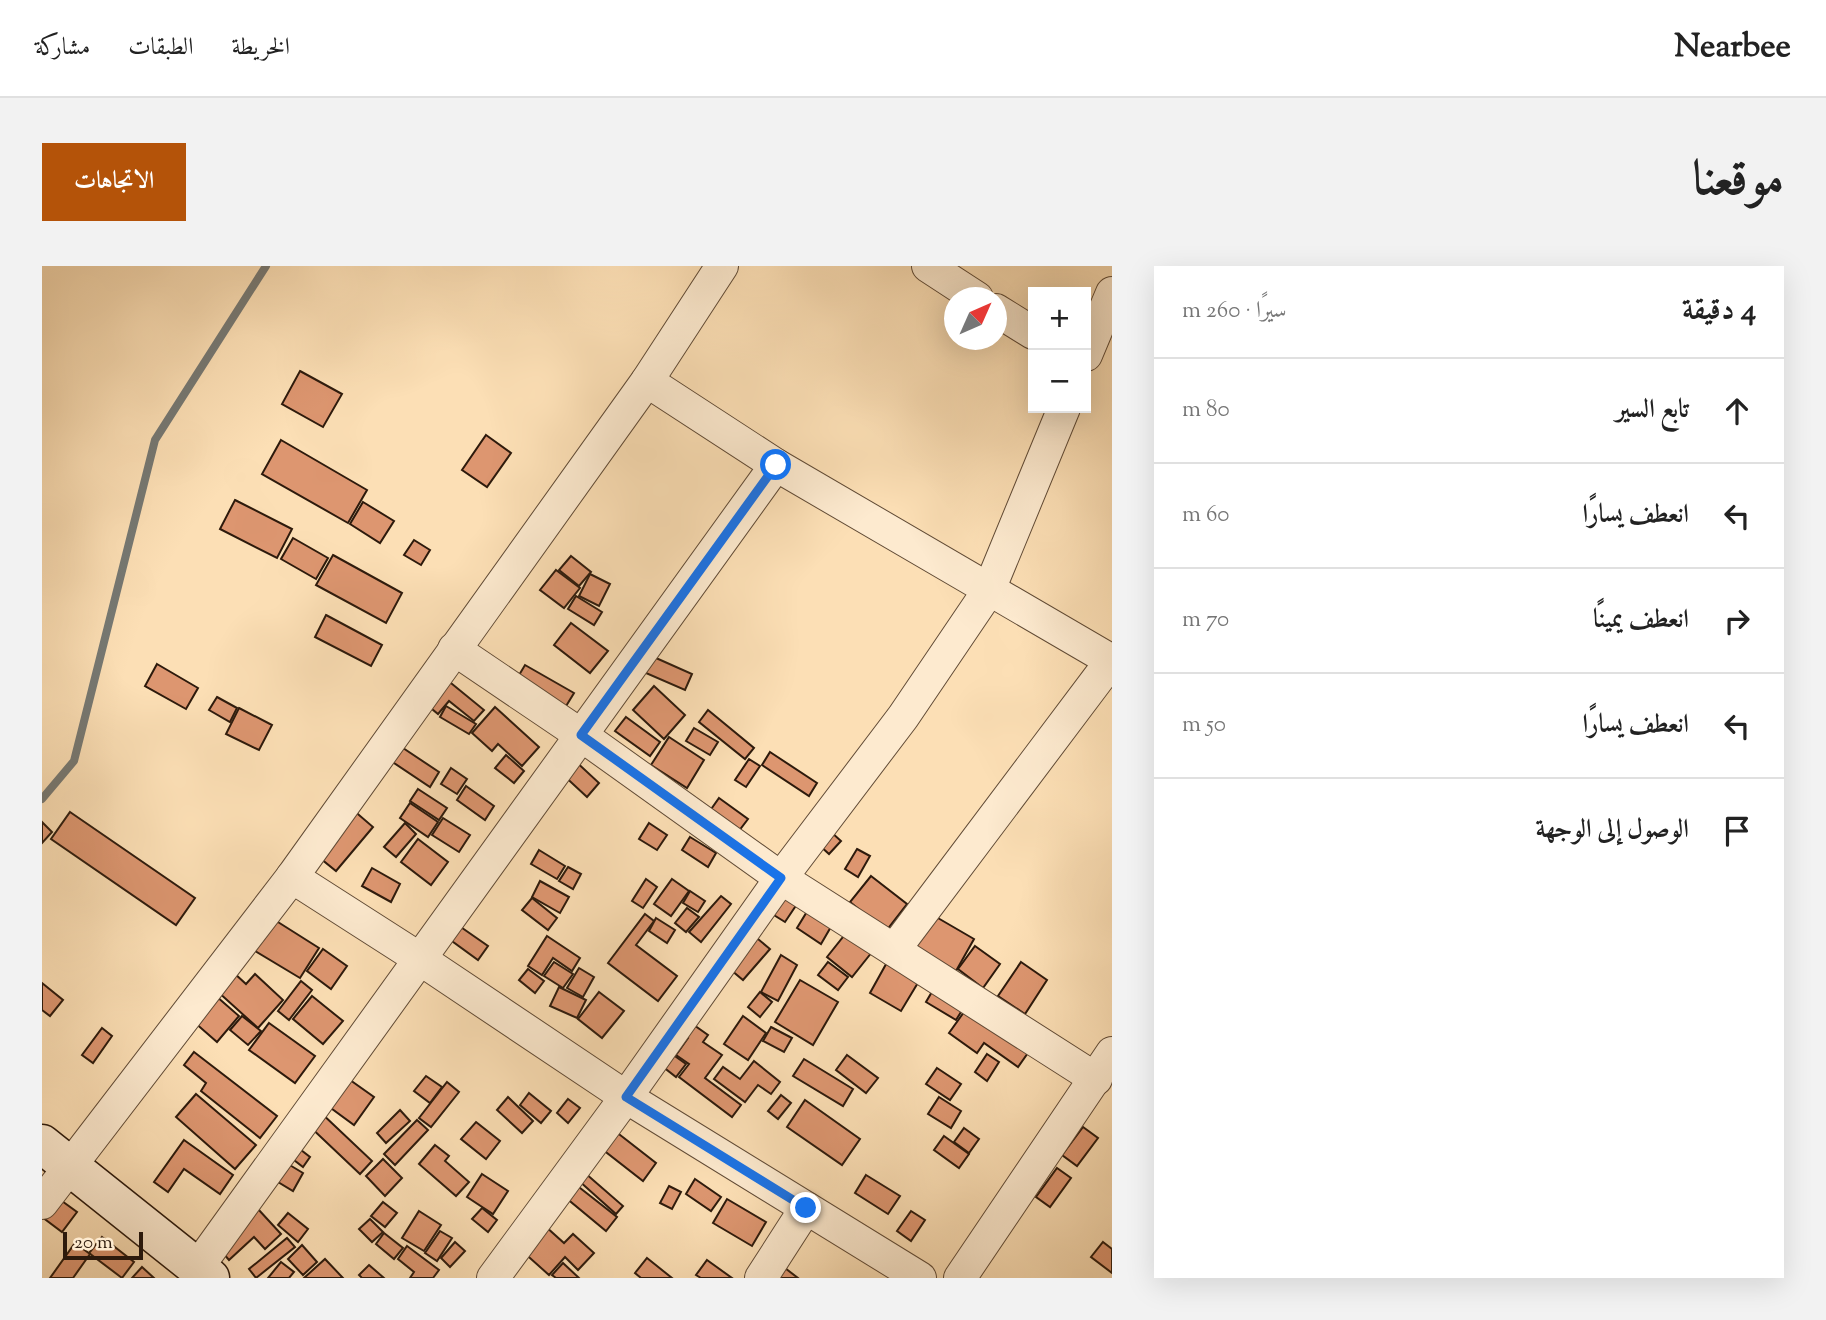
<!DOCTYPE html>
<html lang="ar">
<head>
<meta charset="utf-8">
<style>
  :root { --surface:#fff; --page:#f2f2f2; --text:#222; --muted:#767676; --line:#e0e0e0; --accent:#b45309 }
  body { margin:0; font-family:"Sorts Mill Goudy",Amiri,serif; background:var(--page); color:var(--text); direction:rtl }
  .controls { position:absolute; right:21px; top:21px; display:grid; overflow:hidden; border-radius:0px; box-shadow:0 7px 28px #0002 }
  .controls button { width:63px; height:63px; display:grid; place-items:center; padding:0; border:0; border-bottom:2px solid var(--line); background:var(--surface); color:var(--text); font:35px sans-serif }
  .compass { position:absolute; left:902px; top:21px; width:63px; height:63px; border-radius:50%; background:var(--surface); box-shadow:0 7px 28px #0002; rotate:45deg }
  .scale { position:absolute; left:21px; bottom:18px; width:80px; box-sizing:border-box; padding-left:7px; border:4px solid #2d1a0c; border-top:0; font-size:19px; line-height:24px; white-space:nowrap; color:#2d1a0c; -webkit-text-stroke:5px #fdeacf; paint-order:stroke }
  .stop { position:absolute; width:21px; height:21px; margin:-16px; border:5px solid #1a73e8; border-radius:50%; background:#fff }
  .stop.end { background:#1a73e8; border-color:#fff; box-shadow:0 2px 7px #0008 }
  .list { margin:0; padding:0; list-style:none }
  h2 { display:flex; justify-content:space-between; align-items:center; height:91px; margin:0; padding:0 28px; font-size:30px }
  h2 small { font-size:23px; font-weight:400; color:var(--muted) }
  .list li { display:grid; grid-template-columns:46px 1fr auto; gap:21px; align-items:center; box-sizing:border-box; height:105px; padding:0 28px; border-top:2px solid var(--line) }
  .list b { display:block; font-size:26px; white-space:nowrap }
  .list em { font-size:23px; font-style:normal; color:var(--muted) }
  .icon { flex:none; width:38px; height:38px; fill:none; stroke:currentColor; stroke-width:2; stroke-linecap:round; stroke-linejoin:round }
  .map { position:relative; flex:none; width:1070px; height:1012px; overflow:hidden; direction:ltr; border-radius:0px }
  header { display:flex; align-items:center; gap:42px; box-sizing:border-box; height:98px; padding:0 35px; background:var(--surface); border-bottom:2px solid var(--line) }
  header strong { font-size:33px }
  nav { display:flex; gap:38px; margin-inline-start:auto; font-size:24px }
  .intro { display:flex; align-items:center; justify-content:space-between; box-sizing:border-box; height:168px; padding:0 42px }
  h1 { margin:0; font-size:49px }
  .button { padding:18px 32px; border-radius:0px; background:var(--accent); color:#fff; font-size:24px; font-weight:700 }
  main { display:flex; gap:42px; padding:0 42px }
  aside { flex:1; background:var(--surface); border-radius:0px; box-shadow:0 7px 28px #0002 }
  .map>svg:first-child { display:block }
</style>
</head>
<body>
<header>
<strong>Nearbee</strong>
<nav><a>الخريطة</a><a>الطبقات</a><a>مشاركة</a></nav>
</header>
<div class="intro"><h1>موقعنا</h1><a class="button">الاتجاهات</a></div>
<main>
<aside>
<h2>4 دقيقة<small>سيرًا · 260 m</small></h2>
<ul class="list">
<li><svg class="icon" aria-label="ahead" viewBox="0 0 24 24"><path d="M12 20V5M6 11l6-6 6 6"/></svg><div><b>تابع السير</b></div><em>80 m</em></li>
<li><svg class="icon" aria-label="left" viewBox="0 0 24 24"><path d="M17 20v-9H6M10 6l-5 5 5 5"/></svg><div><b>انعطف يسارًا</b></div><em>60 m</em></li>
<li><svg class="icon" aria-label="right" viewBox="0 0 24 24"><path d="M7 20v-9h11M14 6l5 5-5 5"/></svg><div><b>انعطف يمينًا</b></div><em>70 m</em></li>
<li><svg class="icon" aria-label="left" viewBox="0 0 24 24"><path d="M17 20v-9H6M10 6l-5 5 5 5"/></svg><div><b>انعطف يسارًا</b></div><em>50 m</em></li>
<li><svg class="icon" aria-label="arrive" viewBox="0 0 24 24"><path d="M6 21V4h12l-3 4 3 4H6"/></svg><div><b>الوصول إلى الوجهة</b></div></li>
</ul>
</aside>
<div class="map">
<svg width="1070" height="1012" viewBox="0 0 1070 1012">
  <rect width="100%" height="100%" fill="#fcdfb5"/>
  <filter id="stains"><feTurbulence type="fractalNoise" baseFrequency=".00286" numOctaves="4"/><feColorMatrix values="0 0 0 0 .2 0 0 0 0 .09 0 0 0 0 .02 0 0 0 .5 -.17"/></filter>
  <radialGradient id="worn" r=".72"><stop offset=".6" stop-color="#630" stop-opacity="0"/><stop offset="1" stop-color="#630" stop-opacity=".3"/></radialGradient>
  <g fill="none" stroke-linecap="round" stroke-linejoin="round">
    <polyline stroke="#767974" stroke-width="8" points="0,533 32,495 113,174 224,0"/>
  </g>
  <g fill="#dd9670" stroke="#2d1a0c" stroke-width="2">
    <polygon points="258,105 300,128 281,161 240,138"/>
    <polygon points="444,169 469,187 445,221 420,204"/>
    <polygon points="239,174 325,224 306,257 220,208"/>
    <polygon points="193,234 250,263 235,292 178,263"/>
    <polygon points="321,236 352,255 338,277 308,258"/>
    <polygon points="251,272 286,292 274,313 239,293"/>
    <polygon points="372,274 388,284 379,299 362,289"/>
    <polygon points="291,289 360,327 344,357 274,319"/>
    <polygon points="529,290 549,306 537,320 517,304"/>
    <polygon points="514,304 538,322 522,342 498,324"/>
    <polygon points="548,308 568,318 557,340 537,330"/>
    <polygon points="534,330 560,346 552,359 526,343"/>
    <polygon points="284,349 340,379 329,400 273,371"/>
    <polygon points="529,357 566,385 548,407 512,379"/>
    <polygon points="605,388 650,408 643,424 597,404"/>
    <polygon points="115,398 156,422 144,443 103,420"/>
    <polygon points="483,399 532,427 515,455 467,426"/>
    <polygon points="404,413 442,444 432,455 407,435 396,448 384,438"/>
    <polygon points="612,420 643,449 622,473 591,444"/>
    <polygon points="175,431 195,442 188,456 167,444"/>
    <polygon points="404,440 434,458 427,468 398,451"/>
    <polygon points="453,441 497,481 480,500 456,478 450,485 430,467"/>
    <polygon points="197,442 230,459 217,484 184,468"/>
    <polygon points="666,444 712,482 703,493 657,456"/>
    <polygon points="584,451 618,476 608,490 573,465"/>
    <polygon points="652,462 676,476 668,489 644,475"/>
    <polygon points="627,471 662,494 645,522 609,499"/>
    <polygon points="358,480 397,506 388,521 349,495"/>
    <polygon points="728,486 775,517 767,530 720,499"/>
    <polygon points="464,489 482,505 472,517 453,502"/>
    <polygon points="530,492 557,517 545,531 518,506"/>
    <polygon points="707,493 718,500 704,521 693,514"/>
    <polygon points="409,502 425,513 415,528 399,518"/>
    <polygon points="424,520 452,540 443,554 415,534"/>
    <polygon points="376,523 405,542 397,554 368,535"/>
    <polygon points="677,532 706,553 693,570 665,549"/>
    <polygon points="368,537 396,556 386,571 358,552"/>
    <polygon points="310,543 331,561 294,605 273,588"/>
    <polygon points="28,546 153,632 134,659 9,573"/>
    <polygon points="401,552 428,569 417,586 390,569"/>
    <polygon points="0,556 10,566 0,577"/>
    <polygon points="778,556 799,575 787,588 766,569"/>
    <polygon points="363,557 374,568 354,591 342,581"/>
    <polygon points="607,557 625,569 615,584 597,573"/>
    <polygon points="648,571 674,587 666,601 640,584"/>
    <polygon points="376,573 406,596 389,619 359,596"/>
    <polygon points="815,583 828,590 816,611 803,603"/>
    <polygon points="497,584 523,600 515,613 489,598"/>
    <polygon points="526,601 539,608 531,623 517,615"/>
    <polygon points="330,602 358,618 349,636 320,620"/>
    <polygon points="829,610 865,638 844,665 808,636"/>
    <polygon points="604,613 615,621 601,642 590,635"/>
    <polygon points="630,613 647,625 629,650 612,638"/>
    <polygon points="498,615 527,631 518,647 490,631"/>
    <polygon points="731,623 755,638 743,656 719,641"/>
    <polygon points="648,625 663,635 656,646 641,637"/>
    <polygon points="679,630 689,638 659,676 647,666"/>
    <polygon points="490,632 515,652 506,664 480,644"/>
    <polygon points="645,642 657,651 644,666 633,657"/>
    <polygon points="766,644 790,659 779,678 755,662"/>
    <polygon points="603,648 612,655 594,679 635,710 616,735 566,697"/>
    <polygon points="889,648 932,673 914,705 870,680"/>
    <polygon points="228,651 277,682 258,712 208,682"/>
    <polygon points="614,652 633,664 625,677 607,665"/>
    <polygon points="413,657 446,680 436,694 403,670"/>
    <polygon points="704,663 728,683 701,714 677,694"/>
    <polygon points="805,666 830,686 810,711 785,691"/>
    <polygon points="505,670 538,692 530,705 511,692 500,709 486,700"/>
    <polygon points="933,680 958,698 941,722 916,703"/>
    <polygon points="281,683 305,700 289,723 265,705"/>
    <polygon points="739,689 755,699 736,735 719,726"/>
    <polygon points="848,691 880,710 859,745 828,727"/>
    <polygon points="512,696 531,708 521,722 502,710"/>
    <polygon points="786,696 806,711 796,724 776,709"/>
    <polygon points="979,696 1005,714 983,748 956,730"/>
    <polygon points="537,702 552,711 541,731 525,722"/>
    <polygon points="486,703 502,715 493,727 477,714"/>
    <polygon points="192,707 204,718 213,708 241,734 216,762 175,725"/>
    <polygon points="758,714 796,736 771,779 733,756"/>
    <polygon points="259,715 270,724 247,754 236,745"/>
    <polygon points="0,717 21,734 8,750 0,744"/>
    <polygon points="894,719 924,738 914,754 884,736"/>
    <polygon points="517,721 544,734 535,752 508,740"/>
    <polygon points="557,726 582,745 560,772 536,753"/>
    <polygon points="718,726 730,736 718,751 706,741"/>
    <polygon points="174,730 197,750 175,776 152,756"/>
    <polygon points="270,730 301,755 281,778 251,753"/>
    <polygon points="927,739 988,784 976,801 942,777 935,787 907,767"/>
    <polygon points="200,750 219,765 206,779 188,764"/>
    <polygon points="639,750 666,769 661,776 680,789 663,812 699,839 690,851 637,811 647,798 634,789 646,772 631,762"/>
    <polygon points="701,750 724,767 706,794 682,778"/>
    <polygon points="227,757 273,790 253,817 207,784"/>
    <polygon points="729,761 750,772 742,786 721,775"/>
    <polygon points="60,762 70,770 51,797 40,789"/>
    <polygon points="152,786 235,850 218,872 159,825 164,817 142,799"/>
    <polygon points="630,788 644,798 634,811 620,800"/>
    <polygon points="945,788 957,796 945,815 933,806"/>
    <polygon points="805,789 836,812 824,827 794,804"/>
    <polygon points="762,793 811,823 801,840 751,810"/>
    <polygon points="712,795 738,816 729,828 716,819 703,836 672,813 681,801 698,813"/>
    <polygon points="895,802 919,818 908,834 884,818"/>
    <polygon points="301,809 332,831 312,859 282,837"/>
    <polygon points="384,810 400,821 388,837 372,825"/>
    <polygon points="405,816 417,826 389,861 377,852"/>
    <polygon points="487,827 509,845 499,857 478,839"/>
    <polygon points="154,828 214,879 193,903 134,851"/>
    <polygon points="739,829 749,837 736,853 726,845"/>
    <polygon points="466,831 491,855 480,867 455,844"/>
    <polygon points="897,831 919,845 909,862 886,848"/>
    <polygon points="526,833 538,842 526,857 515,847"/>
    <polygon points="763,834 818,873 800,899 745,861"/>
    <polygon points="276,844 330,895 318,908 264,857"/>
    <polygon points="358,844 368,855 344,877 335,867"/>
    <polygon points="375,854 386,864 353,899 342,888"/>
    <polygon points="434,856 458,875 444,893 419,873"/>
    <polygon points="1041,861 1056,872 1035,900 1020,889"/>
    <polygon points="922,862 937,873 927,887 912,876"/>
    <polygon points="573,865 614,897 601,915 560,883"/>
    <polygon points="902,870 927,888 917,902 892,884"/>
    <polygon points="142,874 191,909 178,928 142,903 126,926 112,916"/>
    <polygon points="250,877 268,891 261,901 243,887"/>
    <polygon points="393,879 407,890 403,895 427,916 414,930 377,898"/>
    <polygon points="236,892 261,907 251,925 226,910"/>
    <polygon points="341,893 360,912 343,930 324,910"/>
    <polygon points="1015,902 1029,912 1008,941 994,931"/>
    <polygon points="543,907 581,940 574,948 536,914"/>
    <polygon points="440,908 466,925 451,948 425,931"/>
    <polygon points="824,909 858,930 846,948 813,927"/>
    <polygon points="653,913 679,931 669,945 644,928"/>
    <polygon points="533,918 575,951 564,965 523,931"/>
    <polygon points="627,920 639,926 630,943 618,937"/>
    <polygon points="13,930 35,946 20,966 0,951"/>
    <polygon points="685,933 724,956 710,980 671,957"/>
    <polygon points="341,936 355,947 343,961 329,950"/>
    <polygon points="440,942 455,954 446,966 430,953"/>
    <polygon points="216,943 239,968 223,983 212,971 187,994 175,980"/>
    <polygon points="377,945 399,959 382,985 360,972"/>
    <polygon points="869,945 883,954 869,975 855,965"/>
    <polygon points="246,947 266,963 256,976 236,959"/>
    <polygon points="493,951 522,977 531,968 552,987 536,1004 523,991 507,1009 470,976"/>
    <polygon points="328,953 341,966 330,976 317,963"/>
    <polygon points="398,965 410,972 395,995 383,987"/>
    <polygon points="342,967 361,982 352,993 334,978"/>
    <polygon points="60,971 92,996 80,1012 47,987"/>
    <polygon points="245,972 253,981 214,1012 207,1003"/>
    <polygon points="413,976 423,985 408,1001 399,992"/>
    <polygon points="1061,976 1070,983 1070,1007 1049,991"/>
    <polygon points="33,977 48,988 31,1012 8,1012"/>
    <polygon points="260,979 275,996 261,1009 246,993"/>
    <polygon points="365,980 397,1004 391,1012 368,1012 372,1006 356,993"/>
    <polygon points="605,992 630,1012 599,1012 593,1007"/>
    <polygon points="283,993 301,1012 262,1012"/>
    <polygon points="665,994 690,1012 659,1012 654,1009"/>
    <polygon points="239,996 252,1006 247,1012 226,1012"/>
    <polygon points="521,997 537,1012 514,1012 510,1009"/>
    <polygon points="327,999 342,1012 320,1012 317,1009"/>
    <polygon points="739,999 756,1012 729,1012"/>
    <polygon points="100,1001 112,1012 90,1012"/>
  </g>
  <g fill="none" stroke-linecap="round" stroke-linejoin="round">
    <g stroke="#614b36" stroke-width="34">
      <g id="street">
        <polyline points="886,0 935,32"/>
        <polyline points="954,44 991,67"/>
        <polyline points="1044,89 1070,27"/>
        <polyline points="605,115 734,199 1070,395"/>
        <polyline points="412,383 539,469 739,612 1054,813"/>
        <polyline points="250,611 378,693 584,831 878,1012"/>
        <polyline points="852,684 1070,394"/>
        <polyline points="0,937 250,611 605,115 680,0"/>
        <polyline points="155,1002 734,199"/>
        <polyline points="451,1012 584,831 739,612 861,451 947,324 1022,142"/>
        <polyline points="719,1012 764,942"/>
        <polyline points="918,1012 1070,787"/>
      </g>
    </g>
    <g stroke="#2d1a0c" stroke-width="41">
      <polyline id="secondary" points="0,878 168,1012"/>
    </g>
    <use href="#street" stroke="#fdeacf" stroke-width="32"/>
    <use href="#secondary" stroke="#fdeacf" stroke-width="38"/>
  </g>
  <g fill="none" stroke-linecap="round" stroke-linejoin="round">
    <polyline stroke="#1a73e8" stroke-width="9" points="734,199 539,469 739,612 584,831 764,942"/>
  </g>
  <rect width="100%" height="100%" filter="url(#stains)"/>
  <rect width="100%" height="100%" fill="url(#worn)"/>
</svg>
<div class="controls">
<button>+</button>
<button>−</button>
</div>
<svg class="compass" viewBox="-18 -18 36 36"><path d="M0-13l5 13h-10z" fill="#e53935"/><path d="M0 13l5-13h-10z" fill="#767676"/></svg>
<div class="scale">20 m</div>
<div class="stop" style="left:734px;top:199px"></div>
<div class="stop end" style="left:764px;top:942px"></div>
</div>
</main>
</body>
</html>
